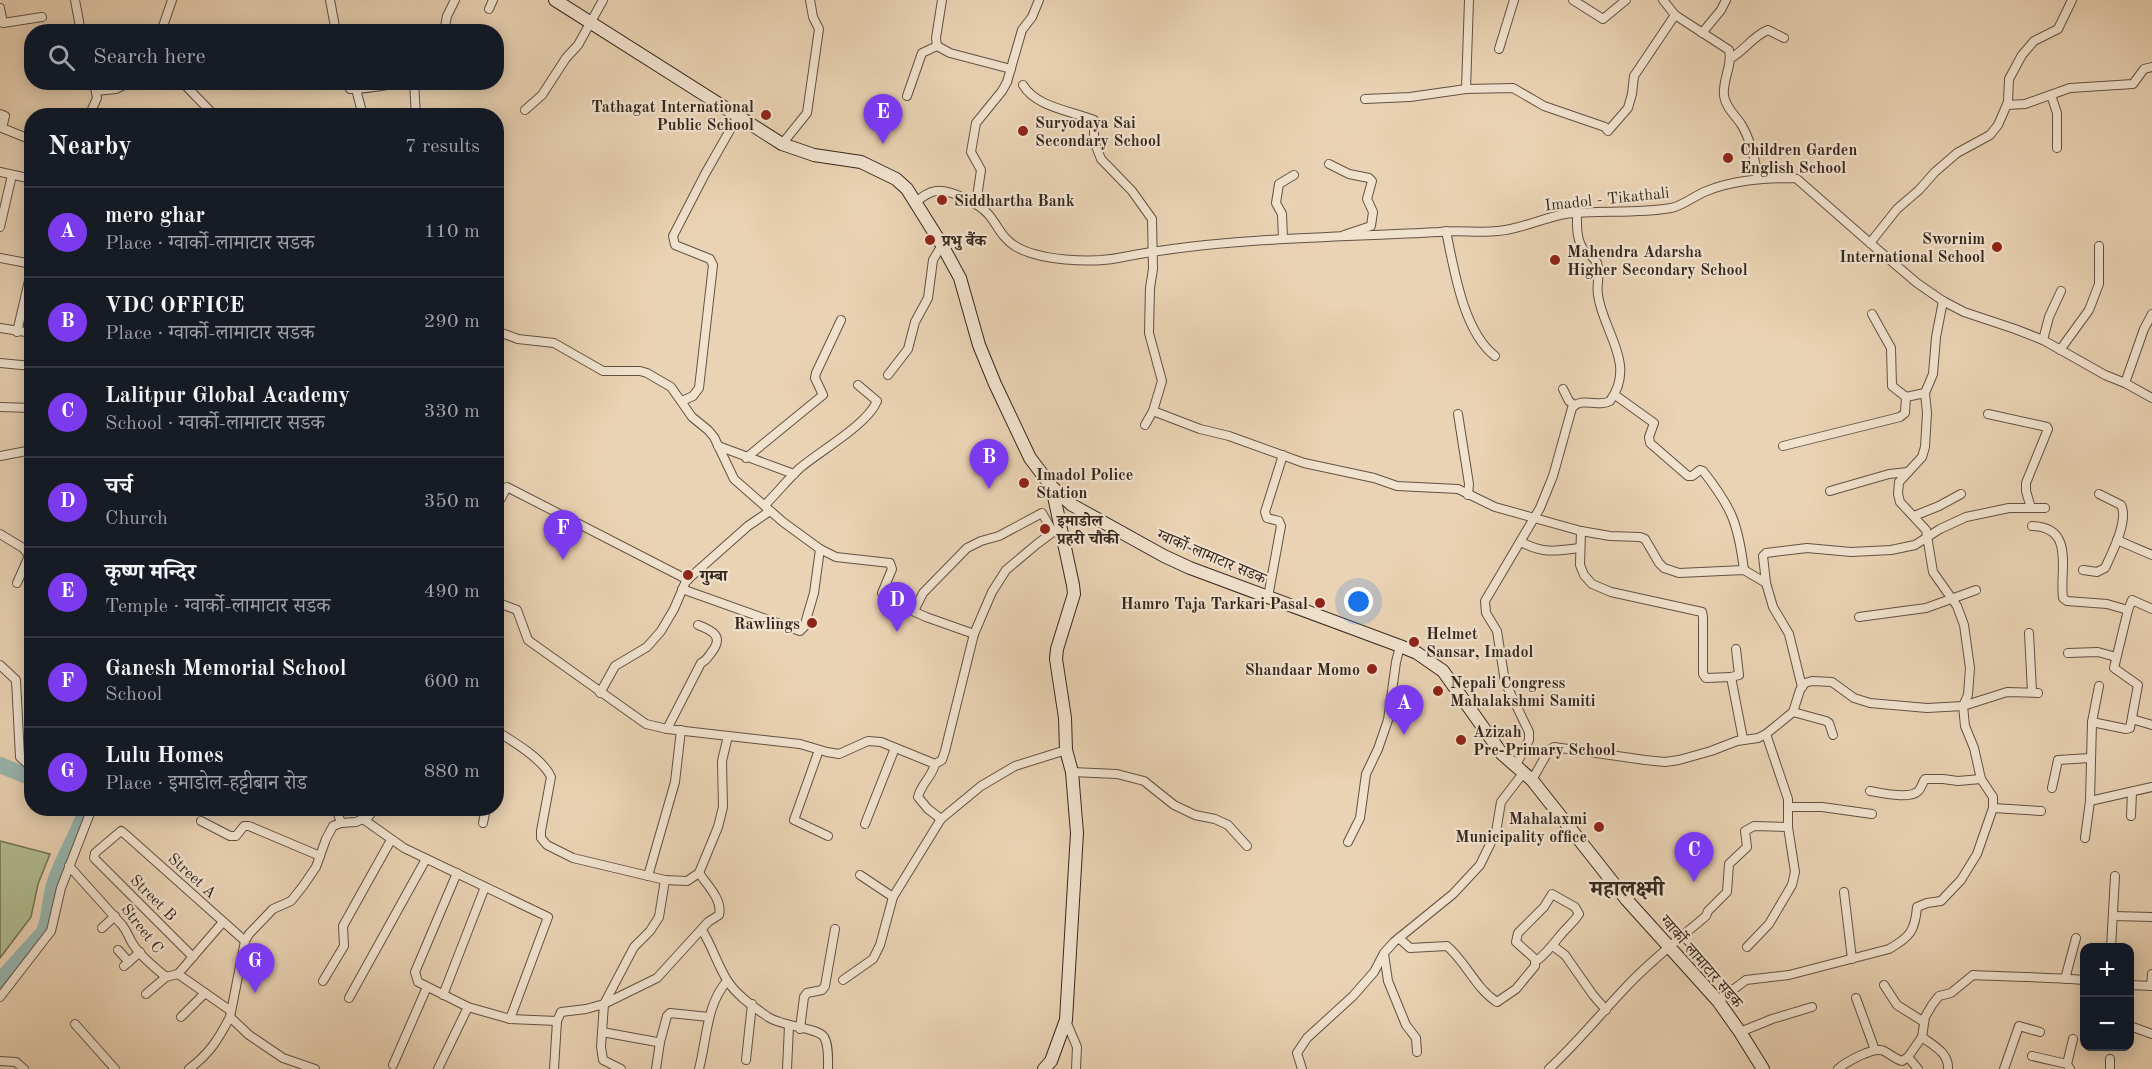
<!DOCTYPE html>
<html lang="en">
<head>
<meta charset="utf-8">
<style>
  :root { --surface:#171b24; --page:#242831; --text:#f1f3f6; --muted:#9ea1a6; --line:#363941; --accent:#7c3aed }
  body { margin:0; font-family:"Old Standard TT","Noto Serif Devanagari",serif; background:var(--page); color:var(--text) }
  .controls { position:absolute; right:18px; bottom:18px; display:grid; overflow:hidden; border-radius:12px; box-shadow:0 3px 15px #0003 }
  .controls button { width:54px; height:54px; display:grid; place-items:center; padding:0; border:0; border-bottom:2px solid var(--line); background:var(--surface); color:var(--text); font:30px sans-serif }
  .you { position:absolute; left:1359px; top:602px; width:21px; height:21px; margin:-15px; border:4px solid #fff; border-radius:50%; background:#1a73e8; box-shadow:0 0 0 9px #1a73e833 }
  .badge { display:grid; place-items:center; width:39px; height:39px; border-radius:50%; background:var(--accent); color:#fff; font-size:20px; font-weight:700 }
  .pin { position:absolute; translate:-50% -50px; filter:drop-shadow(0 2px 3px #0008) }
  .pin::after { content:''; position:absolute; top:32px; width:21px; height:18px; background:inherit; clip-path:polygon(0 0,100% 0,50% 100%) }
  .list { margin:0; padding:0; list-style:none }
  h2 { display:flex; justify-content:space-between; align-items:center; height:78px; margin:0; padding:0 24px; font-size:26px }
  h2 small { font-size:20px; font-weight:400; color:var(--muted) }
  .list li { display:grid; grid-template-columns:39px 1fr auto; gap:18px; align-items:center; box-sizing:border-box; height:90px; padding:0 24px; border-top:2px solid var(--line) }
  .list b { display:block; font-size:22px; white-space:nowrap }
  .list p { margin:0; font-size:20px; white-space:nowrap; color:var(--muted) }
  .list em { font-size:20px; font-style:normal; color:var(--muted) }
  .icon { flex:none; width:33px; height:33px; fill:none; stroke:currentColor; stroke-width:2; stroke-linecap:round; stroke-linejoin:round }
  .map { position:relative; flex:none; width:2152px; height:1069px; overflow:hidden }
  .search { position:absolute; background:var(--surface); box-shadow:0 3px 15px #0003; left:24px; top:24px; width:480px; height:66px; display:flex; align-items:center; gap:15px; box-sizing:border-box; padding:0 21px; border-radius:24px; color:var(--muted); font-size:22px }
  .panel { position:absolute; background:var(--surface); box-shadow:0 3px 15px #0003; left:24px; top:108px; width:480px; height:708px; border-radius:24px }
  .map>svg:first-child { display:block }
</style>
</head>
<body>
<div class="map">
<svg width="2152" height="1069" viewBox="0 0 2152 1069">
  <rect width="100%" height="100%" fill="#ead3b4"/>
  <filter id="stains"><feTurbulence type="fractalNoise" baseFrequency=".00333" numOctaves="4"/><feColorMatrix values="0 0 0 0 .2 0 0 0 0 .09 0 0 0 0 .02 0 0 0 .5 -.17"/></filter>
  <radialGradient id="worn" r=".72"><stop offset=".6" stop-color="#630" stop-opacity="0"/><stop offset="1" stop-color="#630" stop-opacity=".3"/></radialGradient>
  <polygon fill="#b1be91" stroke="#737257" stroke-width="1.5" points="0,841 50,854 38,884 31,917 0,958"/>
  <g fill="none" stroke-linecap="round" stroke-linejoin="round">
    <g stroke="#98b7b1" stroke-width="16">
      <polyline points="0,765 32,778"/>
      <path d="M 0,981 L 44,932 C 51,916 49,898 55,882 C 63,857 79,833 87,808"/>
    </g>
    <g stroke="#625143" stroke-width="10">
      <g id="street">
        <polyline points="75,0 81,32"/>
        <polyline points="330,0 336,32"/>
        <polyline points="1573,0 1603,19 1626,0"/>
        <path d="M 1663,0 L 1675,15 L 1729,50 C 1733,65 1722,80 1724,96 C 1726,108 1735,115 1741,124 C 1751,140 1755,159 1758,178"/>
        <polyline points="0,8 3,23 42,17"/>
        <polyline points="489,9 493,0"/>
        <polyline points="161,32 172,0"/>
        <polyline points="444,32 447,16 455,0"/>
        <polyline points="1702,33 1721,10 1726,0"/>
        <polyline points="937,46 950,53 1011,69"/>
        <polyline points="937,46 936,38 942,0"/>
        <polyline points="1499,49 1514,0"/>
        <path d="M 1731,58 C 1745,50 1753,36 1768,30 L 1784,38"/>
        <polyline points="182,82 215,116"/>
        <path d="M 347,82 L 350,89 C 369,89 386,85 405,82"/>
        <polyline points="414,82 416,116"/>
        <path d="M 1023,85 C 1036,107 1071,111 1094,120 L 1094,141 L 1101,159 L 1132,191 L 1152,219 L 1153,269 L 1150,288 L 1149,333 L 1162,381 L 1153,411 L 1145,425"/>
        <polyline points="356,89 363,116"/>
        <polyline points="1466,89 1469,0"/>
        <polyline points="96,91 116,89 130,82"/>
        <polyline points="2051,95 2057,113 2057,148"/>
        <polyline points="907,96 922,53 937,46"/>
        <polyline points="1365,99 1410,97 1466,89 1513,88 1544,106 1605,127 1608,131 1628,108 1632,94 1634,76 1675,15"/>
        <polyline points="2007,105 2025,104 2070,88 2133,84 2144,69 2152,67"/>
        <polyline points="525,110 542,95 566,58 578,45 603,0"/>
        <polyline points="0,114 5,116 2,128 32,140"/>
        <polyline points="89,116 97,98 94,82"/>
        <polyline points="782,144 807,113 819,29 813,17 810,0"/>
        <polyline points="1329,164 1349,174 1369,178 1372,181 1367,199 1373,212 1371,226 1344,235"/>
        <polyline points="0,172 32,179"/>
        <path d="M 916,202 C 922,197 928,192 936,191 C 950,189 980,204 989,215 C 998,226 1002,238 1015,246 C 1039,261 1091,263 1118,258 C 1223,237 1332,238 1439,232 C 1458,230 1479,233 1498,231 C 1521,229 1543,218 1565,214 C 1600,210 1636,214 1671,208 C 1682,206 1693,197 1704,192 C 1732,180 1763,178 1794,178 L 1797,179 L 1870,243 L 1917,283 L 1943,301 L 1964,312 L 2015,329 L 2043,340 L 2105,375 L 2125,383 L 2152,398"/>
        <polyline points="976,204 981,170 971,152 976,123 1002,91 1007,82 1022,30 1032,17 1039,0"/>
        <polyline points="0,227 12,175"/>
        <path d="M 1446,231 C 1454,269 1463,331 1495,356"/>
        <polyline points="1283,239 1282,214 1276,203 1279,184 1294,175"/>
        <polyline points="1870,243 1897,209 1919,190 1935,172 1957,153 1990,135 1998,125 2008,102 2009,79 2022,55 2034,41 2058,29 2072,0"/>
        <polyline points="0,258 32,264"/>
        <polyline points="1872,314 1891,348 1892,386 1906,397"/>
        <polyline points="0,328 32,333"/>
        <polyline points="496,331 518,339 554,343 603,371 640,371 647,373 671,387 692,417 708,430 714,437 734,479 783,522 820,549 836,557 890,563 892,569 882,593 884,598 926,617 974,634"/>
        <polyline points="17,332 32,268"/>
        <polyline points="2043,340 2049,317 2061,291"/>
        <polyline points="2060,350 2089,310 2099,284 2099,246"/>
        <polyline points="0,363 32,366"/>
        <polyline points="888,375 908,349 915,322 928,298 933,260 942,245"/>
        <polyline points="2125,383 2144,329 2152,314"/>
        <polyline points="1563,389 1569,401 1574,405"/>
        <path d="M 1615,395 L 1654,423 L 1649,437 L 1650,443 L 1688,476 L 1692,476 L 1700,470 L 1703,471 C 1732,508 1738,523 1744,570"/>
        <polyline points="682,401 693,396 699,388 713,265 710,259 675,245 673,236 705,174 738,116"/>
        <polyline points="0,407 32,408"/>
        <polyline points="1153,411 1200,429 1229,436 1304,463 1374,478 1397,486 1458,489 1495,507 1581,531 1610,536 1640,537 1645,539 1659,563 1664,568 1679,573 1744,570 1766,583 1773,607 1789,634 1802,687"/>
        <polyline points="1458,414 1469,484 1468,495"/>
        <polyline points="1988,414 2047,427 2048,429 2026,483 2026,491 2031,508"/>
        <polyline points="718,446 794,474"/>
        <polyline points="1783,446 1900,417 1905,413 1906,397 1925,393"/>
        <polyline points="0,456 32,450"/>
        <polyline points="746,458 823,395 815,378 816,373 841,320"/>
        <polyline points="1830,491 1889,474 1908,472"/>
        <polyline points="496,501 499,502 507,487 688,580"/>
        <path d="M 765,505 C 777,493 788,479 800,468 C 820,451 868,424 877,401 L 858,385"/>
        <polyline points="1914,516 1939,506 1961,494"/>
        <path d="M 2032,526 C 2076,527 2059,572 2063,598 L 2067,601 L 2107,604 L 2128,610"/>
        <polyline points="1581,531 1580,565 1584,575 1592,584 1611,592 1702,612 1703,617 1703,674 1706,678 1731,677 1743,739"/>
        <polyline points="0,534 23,548 29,555"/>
        <polyline points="2117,540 2152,555"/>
        <path d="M 1521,542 C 1544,554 1556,551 1580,548"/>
        <path d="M 2083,570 L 2097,572 L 2105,568 C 2112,553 2129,520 2121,505 L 2099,494"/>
        <polyline points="17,583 32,549"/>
        <polyline points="1766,583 1763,556 1766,553 1807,548 1851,552 1891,550 1915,545 1940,529 1966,517 2009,508 2045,508"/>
        <polyline points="682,589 800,631 804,627 814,593 820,549"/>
        <polyline points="1268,597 1281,526 1279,521 1267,518 1265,512 1283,455"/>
        <polyline points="496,602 517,610 528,640 532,643 646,724 667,729 800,744 827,752 839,754 868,741 881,742 935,764 942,760 945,751 974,634 992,592 1006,570 1037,544 1053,532 1060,530"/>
        <polyline points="914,611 923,593 967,548 981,541 999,536 1042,513 1053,532"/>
        <polyline points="1859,617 1926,608 1976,590"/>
        <polyline points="2029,633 2032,692"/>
        <polyline points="2068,653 2098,652 2116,657"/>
        <polyline points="0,665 16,680 20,757 32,768"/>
        <polyline points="1731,677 1739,675 1736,649"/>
        <polyline points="600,693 615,666 647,647 661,631 674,609 686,581 748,526 770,511"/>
        <polyline points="1793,712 1826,721 1829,723 1833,735"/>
        <polyline points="2132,719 2152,725"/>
        <polyline points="2092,722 2099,686"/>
        <path d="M 667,729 L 701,663 C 706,661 708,657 711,653 C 724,637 714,631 698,625"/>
        <path d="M 496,731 C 513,741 543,759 551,777 L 541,831 L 541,838 L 547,845 L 573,858 L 665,880 L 687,881 L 699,873 L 718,827 L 723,807 L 722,761 L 728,736"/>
        <polyline points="819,750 794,820 828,836"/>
        <path d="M 935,764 C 932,777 921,784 918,797 L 928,809 L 941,819"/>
        <path d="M 1516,765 L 1529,740 L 1529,732 L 1505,682 L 1497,631 L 1486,613 L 1485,601 L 1540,508 L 1553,476 L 1572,408 C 1582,396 1598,408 1610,401 C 1637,364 1603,332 1598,295 C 1596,285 1601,272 1597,263 C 1594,257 1588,254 1584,250 C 1576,240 1577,225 1577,214"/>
        <polyline points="1072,772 1117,774 1144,781 1174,805 1195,815 1215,819 1228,825 1247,846"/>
        <polyline points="1532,780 1549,750 1554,747 1645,760 1665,762 1679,760 1711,751 1737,741 1758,738 1766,734 1793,712 1800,690 1805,683 1812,681 1832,682 1854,698 1870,703 1927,708 1963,706 2007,692 2038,693"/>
        <polyline points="2052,788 2058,760 2090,758"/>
        <path d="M 1870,791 C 1881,793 1908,799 1917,792 C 1921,790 1922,783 1925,779 L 1943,779 L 1958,781 L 1981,779"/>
        <polyline points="2090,801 2152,787"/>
        <polyline points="1788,807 1822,807 1872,814"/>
        <polyline points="336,808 341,823"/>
        <polyline points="1993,808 2041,811"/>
        <polyline points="2131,816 2132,792"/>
        <polyline points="363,819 404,848 548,917 510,1019"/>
        <polyline points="201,821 230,836 236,836 244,826 249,826 320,856"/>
        <polyline points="483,823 486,808"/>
        <polyline points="865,824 895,748"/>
        <polyline points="2085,838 2090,801 2092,722 2126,729 2130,728 2138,685 2114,668 2128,610 2132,600 2152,609"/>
        <polyline points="1348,842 1360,818 1366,774 1378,749 1388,720 1396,662 1400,646"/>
        <path d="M 69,866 L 122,925 C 127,931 128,935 131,941 C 139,955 154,967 166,977 L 178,974 L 231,1011"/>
        <polyline points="457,873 415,972 418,982 468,1007 510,1019 557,1021"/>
        <polyline points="860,875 893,897"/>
        <polyline points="648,876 675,782 681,730"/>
        <polyline points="1844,892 1852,959"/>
        <polyline points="2113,916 2152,917"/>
        <polyline points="102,928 115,916"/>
        <path d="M 702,930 C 712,946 717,964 727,980 C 736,995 754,1007 768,1017 C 783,1027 817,1027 824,1037 C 829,1045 828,1060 828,1069"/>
        <path d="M 1399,938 L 1410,948 L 1447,946 C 1466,962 1476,989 1497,1002 L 1516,989 L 1535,966 L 1535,962 C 1545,955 1552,946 1559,937 C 1566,928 1573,923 1579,914 L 1575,907 L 1552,894 L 1544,907 L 1518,933 L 1516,942 L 1535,959 L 1535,962"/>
        <polyline points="1553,946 1565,955 1593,995 1606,1010"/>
        <polyline points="1747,947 1769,924 1792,885 1795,872 1788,827 1788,799 1766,734"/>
        <polyline points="2111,948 2115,876"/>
        <polyline points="118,950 129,962"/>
        <polyline points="1384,954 1388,981 1406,1025 1416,1038 1417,1052"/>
        <polyline points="193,957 94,858 95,853 121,831 125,834 245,941"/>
        <polyline points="124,966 140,952"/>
        <polyline points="178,974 223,922"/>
        <polyline points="2065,979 2076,938"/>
        <polyline points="843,980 873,959 880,945 893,897 941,819 981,786 1015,766 1066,750"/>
        <polyline points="323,981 344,946 343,926 391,840"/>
        <polyline points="1884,985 1897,1005 1924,1022"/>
        <polyline points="2130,985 2152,986"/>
        <polyline points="2151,986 2152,974"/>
        <polyline points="146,994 166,977"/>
        <polyline points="443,995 485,887"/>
        <polyline points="0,997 51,931 61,888 92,808"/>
        <polyline points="349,998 426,859"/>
        <polyline points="1856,998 1875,1050"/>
        <path d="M 1718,1001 L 1746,980 L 1789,975 L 1889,949 C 1910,937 1915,931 1917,907 L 1927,903 L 1941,901 L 1961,880 L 1977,854 L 1993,808 L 1993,797 L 1981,779 L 1974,748 L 1965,726 L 1963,706 L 1968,695 L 1970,668 L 1964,625 L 1957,606 L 1933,572 L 1926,530 L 1900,502 L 1898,494 L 1899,482 L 1922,457 L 1925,447 L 1927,413 L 1925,393 L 1933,374 L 1936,337 L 1943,301"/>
        <polyline points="181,1017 205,993"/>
        <polyline points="1066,1021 1077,1047 1076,1069"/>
        <polyline points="75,1024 115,1069"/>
        <polyline points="2130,1026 2152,1034"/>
        <polyline points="800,1029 804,997 807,993 822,990 825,986 835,929"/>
        <polyline points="602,1032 657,1042 660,1042 667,1016 670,1013 709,1017"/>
        <polyline points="1740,1032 1772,1019 1812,1007"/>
        <polyline points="2032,1056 2067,1064"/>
        <polyline points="1908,1057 1918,1069"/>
        <polyline points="746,1060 752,1004"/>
        <polyline points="0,1061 16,1062 24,1069"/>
        <polyline points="393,1065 427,987"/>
        <path d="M 189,1069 C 210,1053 218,1040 230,1017"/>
        <polyline points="315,1069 283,1058 249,1035 230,1017 245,941 249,934 273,909 291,901 303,886 316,867 326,839 333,826 341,823 356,822 369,816 375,808"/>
        <polyline points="438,1069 468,1007"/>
        <polyline points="554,1069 557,1021 561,1012 586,1009 604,1004 634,947 650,931 659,917 665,880"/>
        <path d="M 621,1069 L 603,1060 L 601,1047 L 604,1004 L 657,978 L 708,922 L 719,915 C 723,900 707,885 699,873"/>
        <polyline points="656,1069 660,1042"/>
        <path d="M 699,1069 C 707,1039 706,1005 727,981"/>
        <polyline points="787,1069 789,1026"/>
        <polyline points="1302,1069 1297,1053 1307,1038 1353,996 1374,972 1384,953 1394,942 1453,894 1480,865 1496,832 1501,802 1524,772"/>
        <path d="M 1549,1069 C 1578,1042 1602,1012 1629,984 C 1653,959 1680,938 1706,916 L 1708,911 L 1727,892 L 1729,864 L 1747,847 L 1745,831 L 1754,826 L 1788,827"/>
        <path d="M 1838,1069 C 1846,1062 1874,1046 1884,1051 C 1890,1054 1895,1059 1902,1061 L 1908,1057 L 1922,1037"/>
        <path d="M 1948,1069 C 1949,1053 1934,1046 1922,1037 L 1925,1017 L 1932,1005 L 1939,996 L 1951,993 L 1973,975 C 2010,977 2047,977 2084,980"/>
        <polyline points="2004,1069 2019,1026 2040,1032"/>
        <polyline points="2070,1069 2067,1064 2073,1039"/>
        <polyline points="2110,1069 2110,1059"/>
      </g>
    </g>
    <g stroke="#35261d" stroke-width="14">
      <g id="secondary">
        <polyline points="555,0 782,144 814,155 861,162 896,179 907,189 942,245 960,278 979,345 995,384 1030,458 1052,487 1072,505 1164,556 1190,568 1400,646 1417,653 1443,671 1502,754 1532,780 1626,899 1718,1001 1740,1032 1763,1069"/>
        <polyline points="1044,1069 1051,1061 1066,1020 1077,833 1072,772 1066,750 1065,718 1056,659 1057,649 1074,594 1073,585 1052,487"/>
      </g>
    </g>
    <use href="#street" stroke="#f1e2ce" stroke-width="8"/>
    <use href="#secondary" stroke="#f1e2ce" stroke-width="12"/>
  </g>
  <g fill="#8f2418" stroke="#f1e2ce" stroke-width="2">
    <circle cx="766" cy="115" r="6"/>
    <circle cx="1023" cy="131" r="6"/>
    <circle cx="1728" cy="158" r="6"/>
    <circle cx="942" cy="200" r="6"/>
    <circle cx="930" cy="240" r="6"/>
    <circle cx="1997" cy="247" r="6"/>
    <circle cx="1555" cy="260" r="6"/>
    <circle cx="1024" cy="483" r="6"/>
    <circle cx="1045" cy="529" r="6"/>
    <circle cx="688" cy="575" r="6"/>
    <circle cx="1320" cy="603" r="6"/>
    <circle cx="812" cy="623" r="6"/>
    <circle cx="1414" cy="642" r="6"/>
    <circle cx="1372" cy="669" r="6"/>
    <circle cx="1438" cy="691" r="6"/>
    <circle cx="1461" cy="740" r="6"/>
    <circle cx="1599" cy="827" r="6"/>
  </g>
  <g text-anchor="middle" stroke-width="4.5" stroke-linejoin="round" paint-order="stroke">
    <g font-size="16" font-weight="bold" fill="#35261d" stroke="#f1e2ce" text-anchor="start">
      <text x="754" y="112" text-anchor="end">Tathagat International<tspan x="754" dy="18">Public School</tspan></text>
      <text x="1035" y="128">Suryodaya Sai<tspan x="1035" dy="18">Secondary School</tspan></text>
      <text x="1740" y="155">Children Garden<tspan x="1740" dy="18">English School</tspan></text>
      <text x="954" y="206">Siddhartha Bank</text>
      <text x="1985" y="244" text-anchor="end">Swornim<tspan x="1985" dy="18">International School</tspan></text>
      <text x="942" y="246">प्रभु बैंक</text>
      <text x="1567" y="257">Mahendra Adarsha<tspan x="1567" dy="18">Higher Secondary School</tspan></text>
      <text x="1036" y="480">Imadol Police<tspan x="1036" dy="18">Station</tspan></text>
      <text x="1057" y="526">इमाडोल<tspan x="1057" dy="18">प्रहरी चौकी</tspan></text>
      <text x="700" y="581">गुम्बा</text>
      <text x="1308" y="609" text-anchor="end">Hamro Taja Tarkari Pasal</text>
      <text x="800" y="629" text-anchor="end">Rawlings</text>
      <text x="1426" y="639">Helmet<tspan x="1426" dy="18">Sansar, Imadol</tspan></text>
      <text x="1360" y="675" text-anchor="end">Shandaar Momo</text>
      <text x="1450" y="688">Nepali Congress<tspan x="1450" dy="18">Mahalakshmi Samiti</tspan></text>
      <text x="1473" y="737">Azizah<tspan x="1473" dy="18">Pre-Primary School</tspan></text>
      <text x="1587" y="824" text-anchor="end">Mahalaxmi<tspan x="1587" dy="18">Municipality office</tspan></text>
    </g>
    <g font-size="16" fill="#35261d" stroke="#f1e2ce">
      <text transform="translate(1607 198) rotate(-6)" y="6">Imadol - Tikathali</text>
      <text transform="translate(1212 556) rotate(23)" y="6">ग्वार्को-लामाटार सडक</text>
      <text transform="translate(193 875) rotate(42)" y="6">Street A</text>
      <text transform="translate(154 897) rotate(45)" y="6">Street B</text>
      <text transform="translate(143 928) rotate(52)" y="6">Street C</text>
      <text transform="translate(1702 961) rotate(49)" y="6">ग्वार्को-लामाटार सडक</text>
    </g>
    <g font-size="22" font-weight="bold" fill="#35261d" stroke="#f1e2ce">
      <text x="1627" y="896">महालक्ष्मी</text>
    </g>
  </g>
  <rect width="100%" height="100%" filter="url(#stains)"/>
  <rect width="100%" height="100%" fill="url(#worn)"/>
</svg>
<div class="controls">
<button>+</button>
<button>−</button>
</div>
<div class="you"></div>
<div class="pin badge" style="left:1404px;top:735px">A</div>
<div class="pin badge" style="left:989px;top:489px">B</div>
<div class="pin badge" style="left:1694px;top:882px">C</div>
<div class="pin badge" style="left:897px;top:632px">D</div>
<div class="pin badge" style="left:883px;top:144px">E</div>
<div class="pin badge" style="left:563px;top:560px">F</div>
<div class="pin badge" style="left:255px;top:993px">G</div>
<div class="search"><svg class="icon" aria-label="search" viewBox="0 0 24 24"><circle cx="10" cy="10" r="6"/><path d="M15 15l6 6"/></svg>Search here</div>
<section class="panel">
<h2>Nearby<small>7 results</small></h2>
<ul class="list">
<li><span class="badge">A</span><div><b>mero ghar</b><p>Place · ग्वार्को-लामाटार सडक</p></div><em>110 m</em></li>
<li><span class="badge">B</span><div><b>VDC OFFICE</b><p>Place · ग्वार्को-लामाटार सडक</p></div><em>290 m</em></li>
<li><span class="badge">C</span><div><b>Lalitpur Global Academy</b><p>School · ग्वार्को-लामाटार सडक</p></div><em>330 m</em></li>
<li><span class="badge">D</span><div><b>चर्च</b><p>Church</p></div><em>350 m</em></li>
<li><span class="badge">E</span><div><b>कृष्ण मन्दिर</b><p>Temple · ग्वार्को-लामाटार सडक</p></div><em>490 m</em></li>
<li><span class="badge">F</span><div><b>Ganesh Memorial School</b><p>School</p></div><em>600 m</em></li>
<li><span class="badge">G</span><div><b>Lulu Homes</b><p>Place · इमाडोल-हट्टीबान रोड</p></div><em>880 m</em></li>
</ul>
</section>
</div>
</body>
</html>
